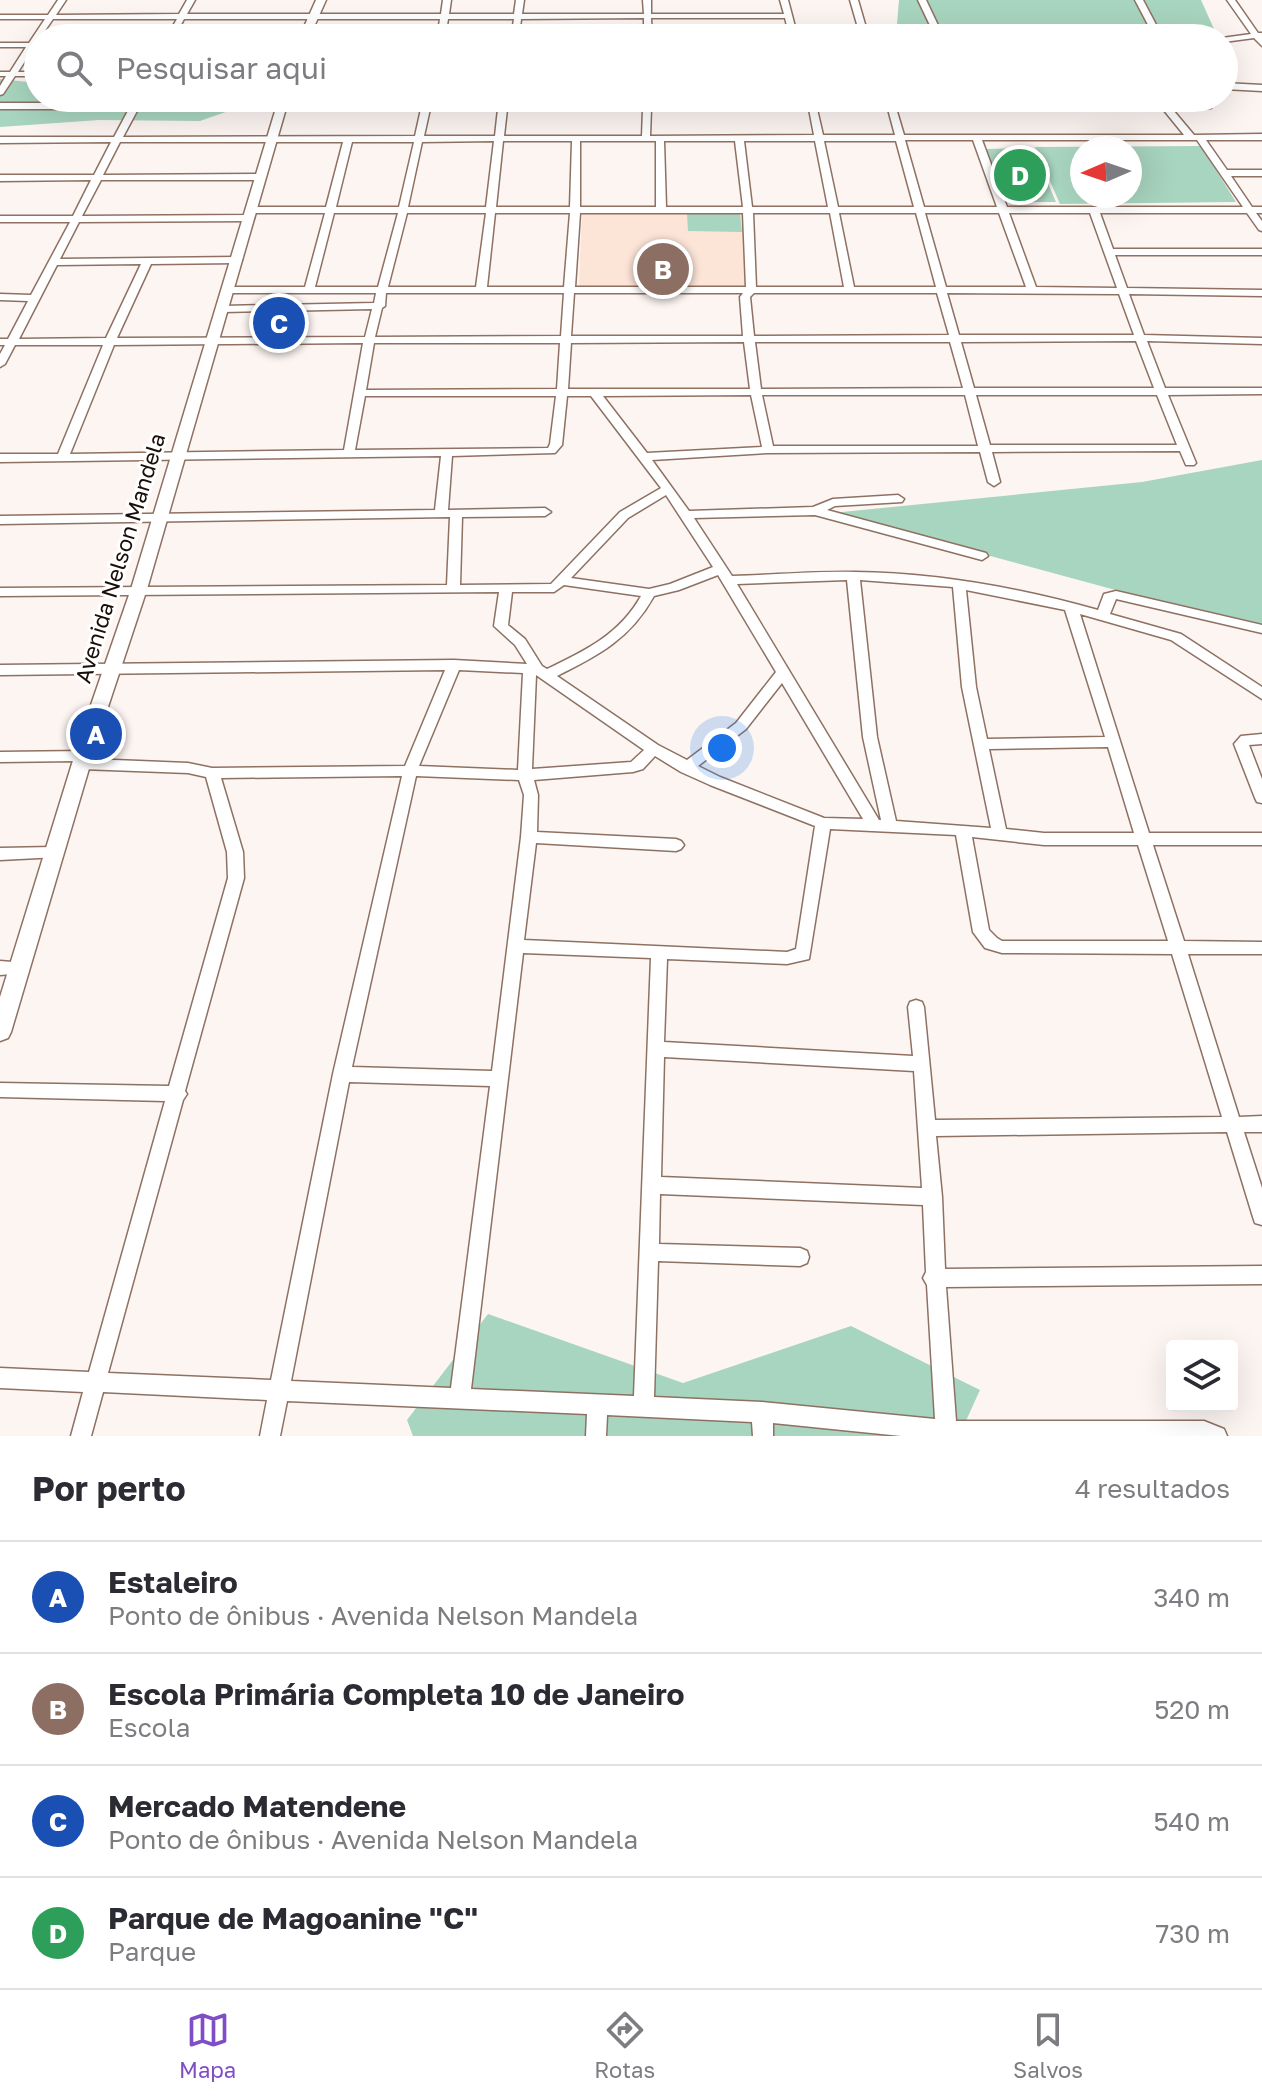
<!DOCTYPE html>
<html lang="pt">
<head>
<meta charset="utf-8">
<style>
  :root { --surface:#fff; --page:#f2f2f3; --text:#2b2b33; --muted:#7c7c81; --line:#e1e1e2; --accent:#7f4dc5 }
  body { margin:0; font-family:"Golos Text",sans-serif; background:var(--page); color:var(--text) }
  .controls { position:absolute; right:24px; bottom:24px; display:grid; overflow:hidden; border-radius:8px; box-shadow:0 8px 32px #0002 }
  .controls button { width:72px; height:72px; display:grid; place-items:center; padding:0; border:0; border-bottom:2px solid var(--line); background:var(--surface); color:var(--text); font:40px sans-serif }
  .compass { position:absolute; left:1070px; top:136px; width:72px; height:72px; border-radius:50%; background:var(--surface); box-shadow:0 8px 32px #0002; rotate:268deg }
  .you { position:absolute; left:722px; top:748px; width:28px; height:28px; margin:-20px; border:6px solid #fff; border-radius:50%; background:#1a73e8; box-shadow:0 0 0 12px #1a73e833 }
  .badge { display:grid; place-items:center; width:52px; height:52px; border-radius:50%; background:var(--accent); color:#fff; font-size:26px; font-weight:700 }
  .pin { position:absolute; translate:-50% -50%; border:4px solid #fff; box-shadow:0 2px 8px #0006 }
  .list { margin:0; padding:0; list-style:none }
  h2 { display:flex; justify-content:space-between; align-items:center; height:104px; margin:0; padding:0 32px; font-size:34px }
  h2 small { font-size:26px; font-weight:400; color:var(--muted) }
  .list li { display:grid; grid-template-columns:52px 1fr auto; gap:24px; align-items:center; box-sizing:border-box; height:112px; padding:0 32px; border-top:2px solid var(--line) }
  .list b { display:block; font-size:30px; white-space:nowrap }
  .list p { margin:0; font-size:26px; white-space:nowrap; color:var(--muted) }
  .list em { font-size:26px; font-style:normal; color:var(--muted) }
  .icon { flex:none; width:44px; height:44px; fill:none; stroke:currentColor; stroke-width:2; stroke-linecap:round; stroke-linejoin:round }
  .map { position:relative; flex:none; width:1262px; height:1436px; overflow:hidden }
  .search { position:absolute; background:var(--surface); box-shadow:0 8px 32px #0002; left:24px; right:24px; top:24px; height:88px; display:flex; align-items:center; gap:20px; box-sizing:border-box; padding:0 28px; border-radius:44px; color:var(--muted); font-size:30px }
  .sheet { height:552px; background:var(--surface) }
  nav { display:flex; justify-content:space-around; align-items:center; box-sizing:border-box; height:112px; border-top:2px solid var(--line); background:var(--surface); font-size:22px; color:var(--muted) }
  nav a { display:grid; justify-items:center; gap:4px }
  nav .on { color:var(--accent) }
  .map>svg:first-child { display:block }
</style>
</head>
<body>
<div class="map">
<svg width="1262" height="1436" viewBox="0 0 1262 1436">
  <rect width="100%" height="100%" fill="#fcf5f2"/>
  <polygon fill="#fce4d7" points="582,212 745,213 749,286 579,286"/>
  <g fill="#a8d5bf" fill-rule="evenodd">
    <polygon points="899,0 1201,0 1218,38 985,38 956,28 897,24"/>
    <polygon points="0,79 38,83 38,98 265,98 200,121 99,120 0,127"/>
    <path d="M 1201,146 L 1236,202 L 1060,204 L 1035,147 ZM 1082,148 L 1130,148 L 1130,196 L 1082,196 Z"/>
    <polygon points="1033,148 1056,202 1005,202 986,149"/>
    <polygon points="687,214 740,214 742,232 688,231"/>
    <polygon points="1262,460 1262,626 1178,607 832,513 1142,482"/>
    <polygon points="488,1314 683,1383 851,1326 980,1390 959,1436 413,1436 407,1420"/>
  </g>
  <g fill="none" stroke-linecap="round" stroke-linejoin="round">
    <g stroke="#8e7162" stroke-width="3">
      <g id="minor">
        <polygon points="58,0 66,0 56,15 179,14 187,0 195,0 187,14 441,14 443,0 451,0 449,14 514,14 516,0 524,0 522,14 644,14 643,0 651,0 651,14 784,14 780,0 788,0 798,38 790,38 785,18 651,18 652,38 644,38 644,18 521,19 519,38 511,38 514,19 448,19 445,38 437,38 440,19 184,19 174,38 166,38 177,19 53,19 40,38 38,38 38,47 34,47 18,72 38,72 38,76 15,76 3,94 0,95 0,86 6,76 0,76 0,72 10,72 26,47 0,47 0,43 29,43 45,19 0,19 0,15 48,15"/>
        <polygon points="850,0 858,0 869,38 861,38"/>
        <polygon points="918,0 926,0 944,38 936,38"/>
        <polygon points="1135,0 1143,0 1163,38 1155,38"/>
        <polygon points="1227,0 1235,0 1258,33 1262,33 1262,46 1254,38 1224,42 1222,38 1251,34"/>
        <polygon points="1224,83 1262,85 1262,91 1224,89"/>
        <path d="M 135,98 L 143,98 L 140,103 L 422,103 L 427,98 L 430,99 L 431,103 L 499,103 L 500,98 L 508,98 L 508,103 L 643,103 L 645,98 L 650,98 L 651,103 L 808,103 L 807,98 L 815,98 L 816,103 L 886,103 L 885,98 L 893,98 L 904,135 L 1184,135 L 1154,98 L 1163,98 L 1194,135 L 1262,134 L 1262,140 L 1206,140 L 1227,170 L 1262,170 L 1262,176 L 1231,176 L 1252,207 L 1262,207 L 1262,213 L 1256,213 L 1262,221 L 1262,231 L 1259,230 L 1247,213 L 1100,213 L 1113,249 L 1262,249 L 1262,255 L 1115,255 L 1127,288 L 1262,290 L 1262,296 L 1129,294 L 1144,335 L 1262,338 L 1262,344 L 1147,341 L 1165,388 L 1262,388 L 1262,394 L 1168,395 L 1196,463 L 1194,465 L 1186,465 L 1180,451 L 992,452 L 1000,482 L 994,486 L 988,482 L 980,452 L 768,453 L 652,460 L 689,511 L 813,507 L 833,499 L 898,495 L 904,499 L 902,502 L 835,506 L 827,510 L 986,553 L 988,556 L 982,560 L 815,515 L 694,518 L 732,576 C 773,575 814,571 855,572 C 937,573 1020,588 1098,610 L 1104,594 L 1116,591 L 1262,625 L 1262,633 L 1116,599 L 1110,614 L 1181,634 L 1262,687 L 1262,699 L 1171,640 L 1080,614 L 1149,833 L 1262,833 L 1262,845 L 1153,845 L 1184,941 L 1262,942 L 1262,954 L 1188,954 L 1239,1117 L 1262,1116 L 1262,1132 L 1244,1132 L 1262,1188 L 1262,1225 L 1255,1223 L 1253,1217 L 1227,1132 L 936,1136 L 942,1197 L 945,1269 L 1262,1266 L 1262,1284 L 946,1287 L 956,1421 L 1204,1421 L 1224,1429 L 1227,1436 L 901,1436 L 773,1423 L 773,1436 L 753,1436 L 752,1422 L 607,1415 L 606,1436 L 586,1436 L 587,1414 L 287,1401 L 280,1436 L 260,1436 L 267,1400 L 103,1392 L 91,1436 L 71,1436 L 83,1392 L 0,1388 L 0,1368 L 89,1372 L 165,1101 L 0,1097 L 0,1083 L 169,1086 L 228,878 L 227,852 L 206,777 L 188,773 L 82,769 L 77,768 L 75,764 L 76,761 L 0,762 L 0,752 L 85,751 L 90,752 L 92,756 L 90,759 L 188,763 L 212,768 L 405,766 L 445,670 L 0,675 L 0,665 L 454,660 L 527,664 L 515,645 L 494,626 L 499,592 L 0,596 L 0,588 L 447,585 L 450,517 L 0,524 L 0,516 L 435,510 L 441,456 L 0,462 L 0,454 L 58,454 L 103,345 L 15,345 L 5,364 L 0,367 L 0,354 L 5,345 L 0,345 L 0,339 L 8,339 L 28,301 L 0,300 L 0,294 L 31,295 L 70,222 L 0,222 L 0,216 L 73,216 L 91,180 L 0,181 L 0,175 L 94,175 L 111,142 L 0,143 L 0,137 L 114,137 L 129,109 L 0,109 L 0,103 L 132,103 ZM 138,109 L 421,109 L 415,136 L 123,137 ZM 430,109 L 498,109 L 495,136 L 424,136 ZM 507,109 L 643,109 L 642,136 L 504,136 ZM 651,109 L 809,109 L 814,135 L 650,136 ZM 817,109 L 888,109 L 895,135 L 823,135 ZM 905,140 L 973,140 L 997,207 L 924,207 ZM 982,140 L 1197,140 L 1243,207 L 1007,207 ZM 494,141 L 486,207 L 408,207 L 422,142 ZM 503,141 L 572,141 L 570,207 L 496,207 ZM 580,141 L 656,141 L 656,207 L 580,207 ZM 664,141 L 735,141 L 743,207 L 666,207 ZM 744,141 L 815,141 L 828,207 L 752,207 ZM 824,141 L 896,141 L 914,207 L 838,207 ZM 120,142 L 343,142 L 326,207 L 251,207 L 246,210 L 251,213 L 325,213 L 305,287 L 228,287 L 223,290 L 228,293 L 376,293 L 374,303 L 223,306 L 218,309 L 223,312 L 372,309 L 365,337 L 117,338 L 151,264 L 237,263 L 242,260 L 237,257 L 60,259 L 79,222 L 249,221 L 254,218 L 249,215 L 82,216 L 101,180 L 260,180 L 265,177 L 260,174 L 103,175 ZM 352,142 L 414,142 L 399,207 L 336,207 ZM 334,213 L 398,213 L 378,287 L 315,287 ZM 407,213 L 486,213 L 476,287 L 388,287 ZM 495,213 L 570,213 L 564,287 L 487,287 ZM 580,213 L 743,213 L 746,287 L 575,287 ZM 753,213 L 830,213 L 844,287 L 756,287 ZM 839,213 L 916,213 L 936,287 L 854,287 ZM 925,213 L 999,213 L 1026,287 L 946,287 ZM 1009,213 L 1090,213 L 1117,288 L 1036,287 ZM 141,264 L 106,338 L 19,339 L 57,265 ZM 386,293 L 564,293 L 561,336 L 375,337 L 382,308 L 385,306 ZM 574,293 L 743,293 L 740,297 L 743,336 L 571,336 ZM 754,293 L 937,293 L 949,335 L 754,336 L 750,297 ZM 947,293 L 1119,294 L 1134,335 L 959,335 ZM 1136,341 L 1154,388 L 974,388 L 961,342 ZM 744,342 L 750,389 L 568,389 L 571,343 ZM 755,342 L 950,342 L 963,388 L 761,389 ZM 363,343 L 344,450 L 70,454 L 114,345 ZM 374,343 L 560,343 L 557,389 L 366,390 ZM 751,395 L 762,447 L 647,453 L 603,396 ZM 762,395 L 965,395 L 978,446 L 773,446 ZM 976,395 L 1157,395 L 1177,445 L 990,445 ZM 365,396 L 556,396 L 550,444 L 548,448 L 355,450 ZM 567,396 L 591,396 L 661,488 L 620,512 L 551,584 L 460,585 L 462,517 L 545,516 L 551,512 L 545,508 L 448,510 L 452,456 L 555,453 L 562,445 ZM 666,495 L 713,567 L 670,584 L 649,589 L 571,578 L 628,518 ZM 718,575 L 776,672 L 736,723 L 687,760 L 658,745 L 557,676 C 599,655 630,639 654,596 L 679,590 ZM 847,580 L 863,737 L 881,820 L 879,820 L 737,584 ZM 860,580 L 953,587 L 962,687 L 991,828 L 896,821 L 877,737 ZM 564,585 L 641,596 C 620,634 585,651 547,669 L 542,666 L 525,639 L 508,625 L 512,592 L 554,592 ZM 966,590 L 1065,610 L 1105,737 L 987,739 L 976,687 ZM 459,670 L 523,673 L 518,770 L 419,766 ZM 536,675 L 644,750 L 631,762 L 532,769 ZM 782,683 L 863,819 L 824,818 L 720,777 L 698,766 L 746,729 ZM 1108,747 L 1134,833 L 1044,833 L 1006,829 L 989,749 ZM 655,756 L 681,772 L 710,785 L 815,826 L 796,949 L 787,952 L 524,940 L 536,843 L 676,851 L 681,849 L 684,845 L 681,841 L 676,839 L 537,832 L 538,795 L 534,780 L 633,772 L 643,769 ZM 402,776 L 333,1074 L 271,1380 L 108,1373 L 183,1100 L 187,1094 L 185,1091 L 244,878 L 243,852 L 221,778 ZM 416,776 L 519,780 L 524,795 L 521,837 L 492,1071 L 352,1067 ZM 830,829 L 956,835 L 973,932 L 985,948 L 1002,953 L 1172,954 L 1222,1117 L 935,1120 L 924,1007 L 922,1002 L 916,1000 L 910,1002 L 908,1007 L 913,1056 L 664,1042 L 667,959 L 787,964 L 809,959 ZM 972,837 L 1044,845 L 1138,845 L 1168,941 L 1002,941 L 997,938 L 989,930 ZM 523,953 L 651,958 L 634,1396 L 471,1389 ZM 664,1057 L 914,1071 L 922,1188 L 661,1177 ZM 349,1082 L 490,1086 L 451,1388 L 291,1381 ZM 660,1194 L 923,1205 L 926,1272 L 923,1278 L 927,1285 L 935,1419 L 762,1402 L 654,1397 L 658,1261 L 800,1266 L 807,1263 L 809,1257 L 807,1251 L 800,1248 L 659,1244 Z"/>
        <polygon points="1201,98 1209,98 1211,108 1205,108"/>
        <polygon points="1262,734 1262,744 1249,745 1262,779 1262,803 1257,802 1255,798 1234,744 1241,736"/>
        <polygon points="53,847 58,849 61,853 58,857 0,860 0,848"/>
        <polygon points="0,961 25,963 27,968 25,973 0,975"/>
      </g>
    </g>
    <g stroke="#8e7162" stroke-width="3">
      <g id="tertiary">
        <polygon points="316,0 326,0 309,38 299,38"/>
        <polygon points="279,98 289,98 147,589 101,728 11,1032 8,1038 0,1041 0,997 83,728 131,589"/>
      </g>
    </g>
    <use href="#minor" fill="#fff" fill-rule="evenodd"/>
    <use href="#tertiary" fill="#fff" fill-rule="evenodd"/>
  </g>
  <g text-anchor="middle" stroke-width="6" stroke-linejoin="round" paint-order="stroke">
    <g font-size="22" fill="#190e09" stroke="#fff">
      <text transform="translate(120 558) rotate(-73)" y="8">Avenida Nelson Mandela</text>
    </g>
  </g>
</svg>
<div class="controls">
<button><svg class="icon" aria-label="layers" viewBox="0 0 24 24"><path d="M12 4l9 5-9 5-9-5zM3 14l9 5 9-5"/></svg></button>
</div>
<svg class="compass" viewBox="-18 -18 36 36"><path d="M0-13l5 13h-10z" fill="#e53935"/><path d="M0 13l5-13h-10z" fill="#7c7c81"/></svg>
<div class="you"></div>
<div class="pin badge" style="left:96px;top:734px;background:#1a4fb4">A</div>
<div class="pin badge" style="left:663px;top:269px;background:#8d6e63">B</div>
<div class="pin badge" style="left:279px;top:323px;background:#1a4fb4">C</div>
<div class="pin badge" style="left:1020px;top:175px;background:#2e9e5b">D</div>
<div class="search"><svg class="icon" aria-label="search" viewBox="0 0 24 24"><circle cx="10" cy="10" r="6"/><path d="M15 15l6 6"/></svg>Pesquisar aqui</div>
</div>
<section class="sheet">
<h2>Por perto<small>4 resultados</small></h2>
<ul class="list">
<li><span class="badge" style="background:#1a4fb4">A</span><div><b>Estaleiro</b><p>Ponto de ônibus · Avenida Nelson Mandela</p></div><em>340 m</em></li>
<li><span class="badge" style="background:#8d6e63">B</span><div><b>Escola Primária Completa 10 de Janeiro</b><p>Escola</p></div><em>520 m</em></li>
<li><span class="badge" style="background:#1a4fb4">C</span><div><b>Mercado Matendene</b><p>Ponto de ônibus · Avenida Nelson Mandela</p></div><em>540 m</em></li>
<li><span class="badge" style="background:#2e9e5b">D</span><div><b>Parque de Magoanine &quot;C&quot;</b><p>Parque</p></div><em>730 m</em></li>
</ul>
</section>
<nav>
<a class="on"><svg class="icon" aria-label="map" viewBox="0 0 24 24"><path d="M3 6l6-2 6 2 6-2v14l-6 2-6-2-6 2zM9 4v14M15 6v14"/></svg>Mapa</a>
<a><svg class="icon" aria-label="directions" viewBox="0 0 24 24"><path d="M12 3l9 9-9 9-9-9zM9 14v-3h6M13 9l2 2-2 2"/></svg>Rotas</a>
<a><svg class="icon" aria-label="saved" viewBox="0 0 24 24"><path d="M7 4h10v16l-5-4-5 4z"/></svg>Salvos</a>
</nav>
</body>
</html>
